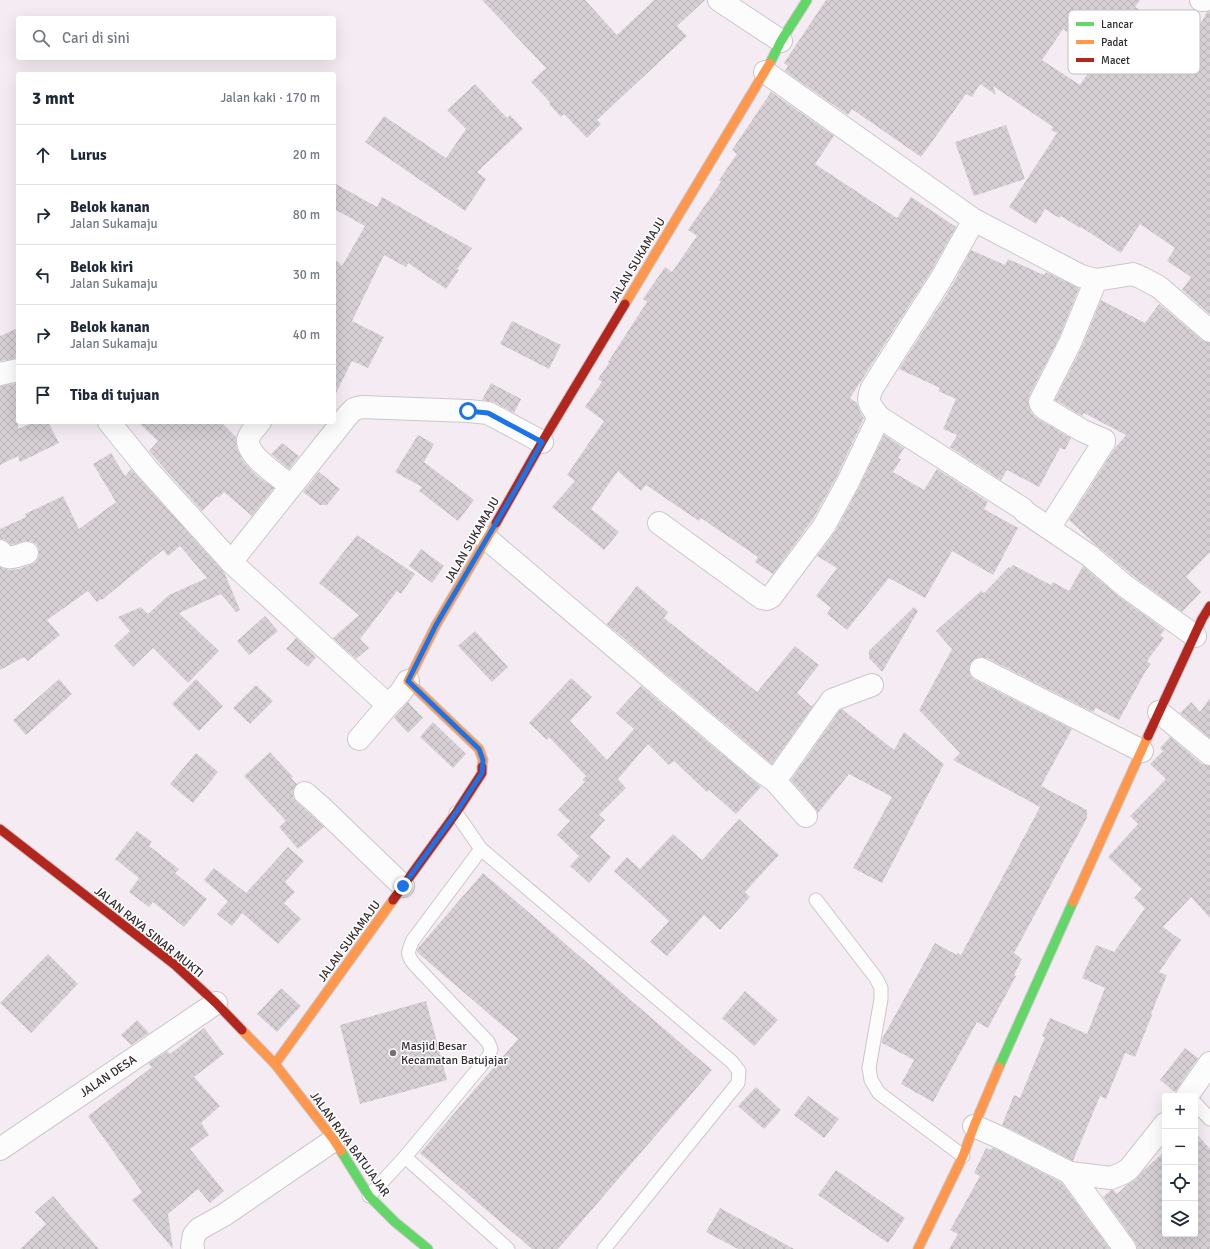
<!DOCTYPE html>
<html lang="id">
<head>
<meta charset="utf-8">
<style>
  :root { --surface:#fff; --page:#f2f2f3; --text:#1f2937; --muted:#747a83; --line:#e0e1e3 }
  body { margin:0; font-family:Signika,sans-serif; background:var(--page); color:var(--text) }
  .controls { position:absolute; right:12px; bottom:12px; display:grid; overflow:hidden; border-radius:4px; box-shadow:0 4px 16px #0002 }
  .controls button { width:36px; height:36px; display:grid; place-items:center; padding:0; border:0; border-bottom:1px solid var(--line); background:var(--surface); color:var(--text); font:20px sans-serif }
  .stop { position:absolute; width:12px; height:12px; margin:-9px; border:3px solid #1a73e8; border-radius:50%; background:#fff }
  .stop.end { background:#1a73e8; border-color:#fff; box-shadow:0 1px 4px #0008 }
  .list { margin:0; padding:0; list-style:none }
  h2 { display:flex; justify-content:space-between; align-items:center; height:52px; margin:0; padding:0 16px; font-size:17px }
  h2 small { font-size:13px; font-weight:400; color:var(--muted) }
  .list li { display:grid; grid-template-columns:26px 1fr auto; gap:12px; align-items:center; box-sizing:border-box; height:60px; padding:0 16px; border-top:1px solid var(--line) }
  .list b { display:block; font-size:15px; white-space:nowrap }
  .list p { margin:0; font-size:13px; white-space:nowrap; color:var(--muted) }
  .list em { font-size:13px; font-style:normal; color:var(--muted) }
  .icon { flex:none; width:22px; height:22px; fill:none; stroke:currentColor; stroke-width:2; stroke-linecap:round; stroke-linejoin:round }
  .map { position:relative; flex:none; width:1210px; height:1249px; overflow:hidden }
  .search { position:absolute; background:var(--surface); box-shadow:0 4px 16px #0002; left:16px; top:16px; width:320px; height:44px; display:flex; align-items:center; gap:10px; box-sizing:border-box; padding:0 14px; border-radius:4px; color:var(--muted); font-size:15px }
  .panel { position:absolute; background:var(--surface); box-shadow:0 4px 16px #0002; left:16px; top:72px; width:320px; height:352px; border-radius:4px }
  .map>svg:first-child { display:block }
</style>
</head>
<body>
<div class="map">
<svg width="1210" height="1249" viewBox="0 0 1210 1249">
  <defs>
    <pattern id="building-cross-hatch" width="8" height="8" patternUnits="userSpaceOnUse"><rect width="8" height="8" fill="#d6d0d5"/><path d="M0 0l8 8M0 8l8-8" fill="none" stroke="#b8b3b7"/></pattern>
  </defs>
  <rect width="100%" height="100%" fill="#f4ecf2"/>
  <g fill="url(#building-cross-hatch)" fill-rule="evenodd">
    <polygon points="482,0 585,0 617,35 654,0 705,0 677,26 687,36 597,120 601,124 587,138 564,114 561,117 549,104 550,102 531,82 546,68"/>
    <path d="M 826,0 L 1140,0 L 1135,7 L 1187,36 L 1190,31 L 1195,33 L 1207,12 L 1210,11 L 1210,314 L 1182,290 L 1191,277 L 1167,261 L 1175,248 L 1140,224 L 1121,253 L 1081,227 L 1080,228 L 1061,216 L 1059,218 L 1045,209 L 1036,224 L 1009,207 L 1057,133 L 1051,130 L 1053,127 L 993,86 L 996,95 L 980,84 L 972,97 L 966,94 L 921,157 L 852,109 L 848,115 L 785,71 L 788,66 L 784,63 ZM 1081,16 L 1112,37 L 1080,85 L 1042,60 L 1063,29 L 1069,34 Z"/>
    <polygon points="475,84 507,118 510,115 523,129 477,172 486,179 465,211 365,142 384,116 446,158 466,129 447,110"/>
    <polygon points="771,92 834,136 815,164 897,218 911,197 956,227 930,273 850,398 857,403 860,412 864,418 837,476 813,519 773,574 755,562 758,557 701,518 699,521 646,485 641,491 618,471 591,509 619,532 604,550 552,507 575,481 567,475 604,421 585,407 602,382 598,379 609,363 608,362 647,302 643,299 665,267 672,272 697,236 688,230 721,182 719,180 737,154 732,150"/>
    <polygon points="1006,125 1025,179 974,196 955,142"/>
    <polygon points="334,183 377,207 382,197 472,248 457,269 459,270 446,289 408,263 406,267 384,255 352,321 384,337 368,368 352,361 334,397 334,258 342,266 365,226 334,209"/>
    <polygon points="971,250 1005,265 1008,259 1044,275 1046,272 1079,288 1059,338 1029,396 1028,402 1031,412 1035,417 1071,438 1065,450 1060,448 1039,487 1007,470 1001,480 950,447 957,435 943,429 956,399 938,391 940,388 899,369 952,286"/>
    <polygon points="1101,300 1145,323 1159,304 1202,340 1210,343 1210,552 1186,577 1201,592 1182,612 1133,576 1095,544 1069,520 1115,448 1126,435 1084,413 1082,416 1055,400 1081,349"/>
    <polygon points="512,321 561,345 549,369 500,344"/>
    <polygon points="18,328 18,358 0,361 0,336"/>
    <polygon points="18,383 18,429 34,422 48,422 59,443 20,462 18,456 0,465 0,386"/>
    <polygon points="491,383 521,399 514,413 494,402 482,400"/>
    <polygon points="138,422 221,422 236,437 237,449 243,461 256,475 274,488 252,516 224,492 218,498 217,496 202,511 149,451 158,441"/>
    <polygon points="418,435 434,444 424,462 474,500 458,521 419,491 422,487 395,472"/>
    <polygon points="884,435 904,448 898,458 901,459 893,472 924,490 937,469 988,502 984,509 1018,528 993,575 952,551 925,598 889,578 847,630 827,614 831,608 816,596 837,568 817,556 835,532 859,487"/>
    <polygon points="282,443 299,456 289,469 271,454"/>
    <polygon points="111,453 125,476 131,469 224,572 240,610 236,612 221,594 179,613 219,651 188,683 153,648 133,667 114,646 130,631 118,617 141,607 148,614 169,595 207,578 180,546 168,556 163,550 102,600 101,599 97,602 88,591 47,620 60,635 28,661 24,657 0,670 0,567 9,570 19,569 30,565 36,562 39,556 39,549 36,544 30,541 24,541 11,545 4,539 0,539 0,529 26,517 25,514 63,496 79,529 116,502 93,464"/>
    <polygon points="319,472 340,489 327,505 320,505 303,492"/>
    <polygon points="357,535 415,574 401,594 397,591 360,639 369,648 356,659 333,638 359,615 319,583"/>
    <polygon points="421,549 444,566 432,583 409,566"/>
    <polygon points="1013,565 1051,585 1053,582 1069,591 1083,566 1118,596 1165,630 1160,635 1164,638 1147,661 1151,664 1145,672 1119,720 1096,708 1093,712 987,658 981,657 975,658 970,664 969,670 970,675 975,680 1072,729 1041,786 1087,810 1087,818 1014,953 1022,959 1014,975 1016,976 988,1028 977,1022 933,1102 901,1084 914,1060 882,1043 882,1039 935,943 957,955 958,953 961,955 1040,807 953,760 960,753 919,710 952,649 936,631 981,591 984,593 1009,567 1010,568"/>
    <polygon points="637,586 668,612 664,618 757,692 795,646 819,665 797,693 811,706 815,703 772,764 607,624"/>
    <polygon points="914,607 918,611 882,672 869,658 869,651"/>
    <polygon points="265,616 278,631 249,655 237,641"/>
    <polygon points="475,631 508,667 492,682 458,646"/>
    <polygon points="296,638 316,657 308,667 286,649"/>
    <polygon points="571,678 592,697 570,721 607,760 634,729 616,713 641,686 761,787 736,814 709,790 707,792 674,761 669,765 648,744 618,779 626,788 599,815 605,820 590,837 611,857 589,883 570,866 579,856 557,835 570,821 558,810 585,782 582,780 586,776 549,737 547,740 529,723"/>
    <polygon points="59,679 72,694 26,735 13,720"/>
    <polygon points="196,679 223,706 199,731 172,704"/>
    <polygon points="256,685 273,701 250,724 233,708"/>
    <polygon points="1210,698 1210,738 1180,713 1191,702 1200,712"/>
    <polygon points="408,702 423,718 408,733 394,718"/>
    <polygon points="842,709 894,750 904,732 944,764 882,883 853,868 892,797 849,774 818,813 815,808 791,780 840,710"/>
    <polygon points="433,722 466,754 453,768 420,737"/>
    <polygon points="1170,737 1202,764 1210,766 1210,918 1191,897 1163,927 1181,940 1159,972 1167,975 1151,1014 1152,1015 1135,1057 1125,1053 1106,1099 1100,1096 1073,1161 1002,1125 1014,1095 1020,1098 1045,1037 1042,1036 1050,1018 1087,1034 1105,988 1082,978 1096,945 1114,952 1145,908 1134,898 1142,889 1108,857 1138,824 1130,816 1166,779 1150,764 1163,751 1160,748"/>
    <polygon points="270,752 293,777 291,778 297,784 293,790 293,797 297,802 324,827 298,849 279,827 286,821 244,776"/>
    <polygon points="196,753 218,772 193,803 170,784"/>
    <polygon points="739,819 779,855 745,892 750,897 720,930 704,915 667,956 650,942 669,921 614,871 627,857 640,869 673,834 702,860"/>
    <polygon points="137,831 152,842 149,846 179,869 175,873 207,899 184,927 153,902 149,907 129,892 139,878 115,859"/>
    <polygon points="288,847 304,861 285,882 295,892 284,903 301,919 278,944 242,913 232,926 217,914 228,901 204,880 214,868 246,893"/>
    <polygon points="483,873 712,1070 558,1249 532,1249 420,1153 518,1039 417,952 418,948"/>
    <polygon points="48,954 78,984 31,1033 0,1003"/>
    <polygon points="281,988 301,1006 277,1032 257,1014"/>
    <polygon points="745,991 778,1020 754,1046 722,1018"/>
    <polygon points="426,1001 447,1080 360,1104 340,1025"/>
    <polygon points="137,1020 149,1033 131,1045 121,1035"/>
    <polygon points="204,1028 224,1054 194,1077 220,1106 201,1123 209,1135 190,1149 224,1191 210,1203 198,1189 168,1214 173,1249 132,1200 142,1192 88,1116 152,1067 148,1064 167,1051 170,1054"/>
    <polygon points="1185,1048 1198,1058 1175,1092 1160,1080"/>
    <polygon points="756,1087 781,1110 764,1129 738,1106"/>
    <polygon points="808,1096 839,1119 824,1138 794,1115"/>
    <polygon points="1195,1132 1210,1149 1210,1249 1137,1249 1135,1242 1103,1197 1111,1190 1113,1190 1117,1194 1128,1184 1136,1179 1144,1170 1165,1151 1165,1234 1195,1234"/>
    <polygon points="986,1148 991,1150 992,1148 994,1148 1062,1183 1110,1249 949,1249 958,1234 950,1230 980,1176 974,1173"/>
    <polygon points="836,1170 905,1218 888,1243 818,1195"/>
    <polygon points="53,1196 99,1249 20,1249 46,1224 35,1212"/>
    <polygon points="720,1208 794,1249 738,1249 706,1232"/>
  </g>
  <g fill="none" stroke-linecap="round" stroke-linejoin="round">
    <g stroke="#cbc6ca" stroke-width="15">
      <g id="lane">
        <polyline points="456,813 481,849 732,1062 739,1071 738,1083 604,1249"/>
        <path d="M 481,849 L 413,940 C 408,951 406,954 414,964 L 488,1042 L 491,1049 L 489,1056 L 405,1157 L 508,1249"/>
        <polyline points="816,900 876,978 881,988 881,999 869,1068 871,1080 879,1093 963,1156"/>
        <polyline points="1195,1103 1210,1119"/>
        <polyline points="369,1196 405,1157"/>
      </g>
    </g>
    <g stroke="#cbc6ca" stroke-width="24">
      <g id="street">
        <polyline points="719,0 781,41"/>
        <polyline points="1201,0 1205,0"/>
        <polyline points="765,72 974,220 1081,276 1096,280 1133,274 1142,278 1159,287 1210,331"/>
        <polyline points="0,374 18,370"/>
        <polyline points="879,417 1023,509 1025,512 1090,556 1125,586 1195,636"/>
        <polyline points="109,422 147,469 231,562 388,705"/>
        <path d="M 260,422 C 256,427 249,433 248,440 C 247,456 280,477 291,486"/>
        <path d="M 659,523 L 762,598 L 767,599 L 771,597 L 824,526 L 848,482 L 879,417 C 870,405 866,402 872,388 L 941,279 L 974,220"/>
        <polyline points="1049,528 1104,442 1104,440 1083,431 1044,408 1042,406 1040,402 1070,343 1096,280"/>
        <polyline points="486,538 762,772 775,781 832,700 872,685"/>
        <path d="M 0,551 C 8,562 15,556 27,553"/>
        <polyline points="231,562 348,415 354,409 362,407 468,411 488,413 542,442"/>
        <polyline points="981,669 1142,751"/>
        <polyline points="1159,712 1210,754"/>
        <polyline points="359,739 388,705 401,692 408,681"/>
        <polyline points="775,781 806,816"/>
        <polyline points="305,793 321,807 403,886"/>
        <polyline points="1187,1096 1210,1063"/>
        <polyline points="974,1126 999,1137 1070,1173 1111,1178 1123,1173 1129,1169 1165,1124"/>
        <polyline points="0,1149 216,1003"/>
        <polyline points="1070,1173 1125,1249"/>
        <polyline points="193,1249 192,1246 194,1235 199,1229 224,1215 334,1140"/>
      </g>
    </g>
    <g stroke="#cbc6ca" stroke-width="11">
      <g id="fast">
        <polyline points="770,63 781,41 807,0"/>
        <polyline points="999,1067 1073,902"/>
        <polyline points="341,1151 369,1196 395,1222 428,1249"/>
      </g>
    </g>
    <g stroke="#cbc6ca" stroke-width="11">
      <g id="slow">
        <polyline points="625,304 770,63"/>
        <polyline points="482,767 483,760 479,749 408,681 436,625 496,523"/>
        <polyline points="1073,902 1148,736"/>
        <polyline points="242,1030 275,1064 334,1140 341,1151"/>
        <polyline points="275,1064 393,900"/>
        <polyline points="918,1249 963,1156 974,1126 999,1067"/>
      </g>
    </g>
    <g stroke="#cbc6ca" stroke-width="11">
      <g id="jam">
        <polyline points="496,523 542,442 625,304"/>
        <polyline points="1148,736 1202,619 1210,606"/>
        <polyline points="0,829 175,965 216,1003 242,1030"/>
        <polyline points="393,900 456,813 482,773 482,767"/>
      </g>
    </g>
    <use href="#lane" stroke="#fdfcfd" stroke-width="13"/>
    <use href="#street" stroke="#fdfcfd" stroke-width="22"/>
    <use href="#fast" stroke="#63d668" stroke-width="9"/>
    <use href="#slow" stroke="#ff974d" stroke-width="9"/>
    <use href="#jam" stroke="#b3261e" stroke-width="9"/>
  </g>
  <g fill="none" stroke-linecap="round" stroke-linejoin="round">
    <polyline stroke="#1a73e8" stroke-width="5" points="403,886 456,813 482,773 483,760 479,749 408,681 436,625 519,484 542,442 488,413 468,411"/>
  </g>
  <circle fill="#766f74" stroke="#fff" stroke-width="1.5" cx="393" cy="1053" r="4"/>
  <g text-anchor="middle" stroke-width="3" stroke-linejoin="round" paint-order="stroke">
    <g font-size="12" fill="#322c30" stroke="#fff">
      <text transform="translate(637 260) rotate(-59)" y="4">JALAN SUKAMAJU</text>
      <text transform="translate(472 540) rotate(-60)" y="4">JALAN SUKAMAJU</text>
      <text transform="translate(149 932) rotate(39)" y="4">JALAN RAYA SINAR MUKTI</text>
      <text transform="translate(349 941) rotate(-54)" y="4">JALAN SUKAMAJU</text>
      <text transform="translate(108 1076) rotate(-34)" y="4">JALAN DESA</text>
      <text transform="translate(350 1144) rotate(54)" y="4">JALAN RAYA BATUJAJAR</text>
    </g>
    <g font-size="12" fill="#322c30" stroke="#fff" text-anchor="start">
      <text x="401" y="1050">Masjid Besar<tspan x="401" dy="14">Kecamatan Batujajar</tspan></text>
    </g>
  </g>
  <rect x="1068" y="10" width="132" height="64" rx="6" fill="#fff" stroke="#c2c0c1" stroke-width="1"/>
  <rect x="1076" y="22" width="18" height="4" fill="#63d668"/>
  <rect x="1076" y="40" width="18" height="4" fill="#ff974d"/>
  <rect x="1076" y="58" width="18" height="4" fill="#b3261e"/>
  <g font-size="11" fill="#322c30">
    <text x="1101" y="28">Lancar</text>
    <text x="1101" y="46">Padat</text>
    <text x="1101" y="64">Macet</text>
  </g>
</svg>
<div class="controls">
<button>+</button>
<button>−</button>
<button><svg class="icon" aria-label="locate" viewBox="0 0 24 24"><circle cx="12" cy="12" r="6"/><path d="M12 2v4M12 18v4M2 12h4M18 12h4"/></svg></button>
<button><svg class="icon" aria-label="layers" viewBox="0 0 24 24"><path d="M12 4l9 5-9 5-9-5zM3 14l9 5 9-5"/></svg></button>
</div>
<div class="stop" style="left:468px;top:411px"></div>
<div class="stop end" style="left:403px;top:886px"></div>
<div class="search"><svg class="icon" aria-label="search" viewBox="0 0 24 24"><circle cx="10" cy="10" r="6"/><path d="M15 15l6 6"/></svg>Cari di sini</div>
<section class="panel">
<h2>3 mnt<small>Jalan kaki · 170 m</small></h2>
<ul class="list">
<li><svg class="icon" aria-label="ahead" viewBox="0 0 24 24"><path d="M12 20V5M6 11l6-6 6 6"/></svg><div><b>Lurus</b></div><em>20 m</em></li>
<li><svg class="icon" aria-label="right" viewBox="0 0 24 24"><path d="M7 20v-9h11M14 6l5 5-5 5"/></svg><div><b>Belok kanan</b><p>Jalan Sukamaju</p></div><em>80 m</em></li>
<li><svg class="icon" aria-label="left" viewBox="0 0 24 24"><path d="M17 20v-9H6M10 6l-5 5 5 5"/></svg><div><b>Belok kiri</b><p>Jalan Sukamaju</p></div><em>30 m</em></li>
<li><svg class="icon" aria-label="right" viewBox="0 0 24 24"><path d="M7 20v-9h11M14 6l5 5-5 5"/></svg><div><b>Belok kanan</b><p>Jalan Sukamaju</p></div><em>40 m</em></li>
<li><svg class="icon" aria-label="arrive" viewBox="0 0 24 24"><path d="M6 21V4h12l-3 4 3 4H6"/></svg><div><b>Tiba di tujuan</b></div></li>
</ul>
</section>
</div>
</body>
</html>
